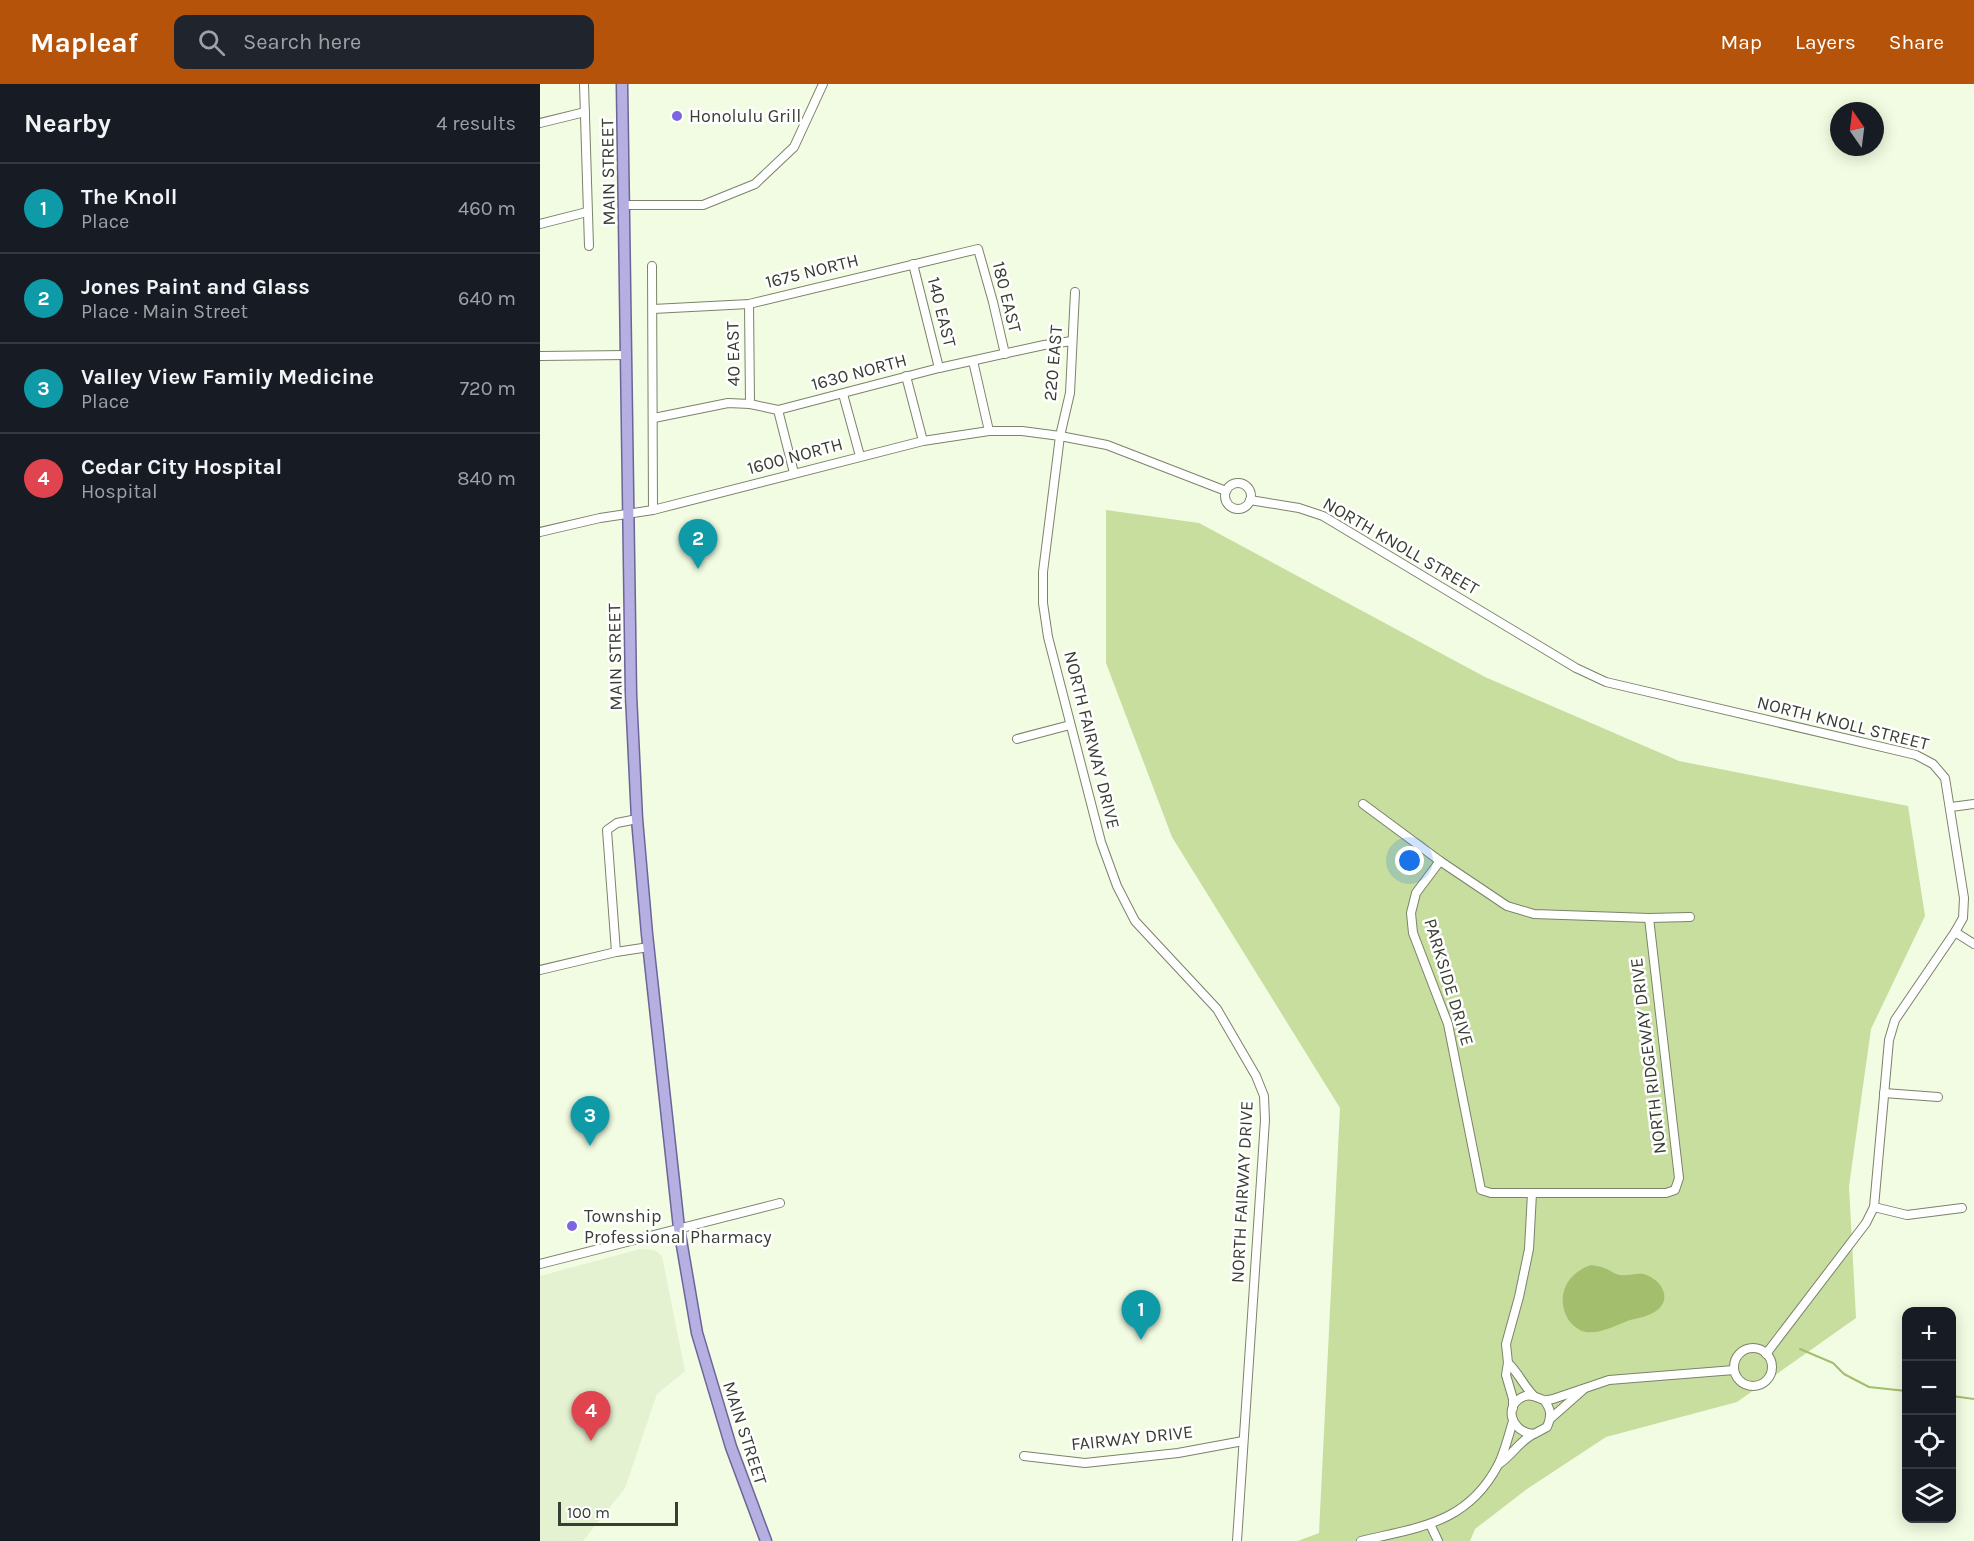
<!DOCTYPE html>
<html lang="en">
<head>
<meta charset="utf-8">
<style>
  :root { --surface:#171b24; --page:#20242c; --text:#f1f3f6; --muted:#9ea1a6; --line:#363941; --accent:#b45309 }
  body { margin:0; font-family:Karla,sans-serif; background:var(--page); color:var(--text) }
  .controls { position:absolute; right:18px; bottom:18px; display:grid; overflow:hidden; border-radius:12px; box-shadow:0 3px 15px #0003 }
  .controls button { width:54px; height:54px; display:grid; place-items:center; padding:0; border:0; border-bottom:2px solid var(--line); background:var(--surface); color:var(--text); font:30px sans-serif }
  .compass { position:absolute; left:1290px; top:18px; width:54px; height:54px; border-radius:50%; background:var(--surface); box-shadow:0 3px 15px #0003; rotate:346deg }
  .scale { position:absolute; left:18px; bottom:15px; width:120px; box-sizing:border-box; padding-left:6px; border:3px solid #393d33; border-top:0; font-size:16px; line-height:21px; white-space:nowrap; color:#393d33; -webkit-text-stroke:4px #fff; paint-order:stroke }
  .you { position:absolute; left:870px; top:777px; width:21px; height:21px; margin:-15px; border:4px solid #fff; border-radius:50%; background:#1a73e8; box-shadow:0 0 0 9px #1a73e833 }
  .badge { display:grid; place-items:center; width:39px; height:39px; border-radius:50%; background:var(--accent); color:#fff; font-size:20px; font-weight:700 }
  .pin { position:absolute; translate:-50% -50px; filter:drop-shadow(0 2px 3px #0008) }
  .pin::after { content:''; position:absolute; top:32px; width:21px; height:18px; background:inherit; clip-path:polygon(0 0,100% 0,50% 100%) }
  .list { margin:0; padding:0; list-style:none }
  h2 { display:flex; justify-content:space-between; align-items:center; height:78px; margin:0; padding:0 24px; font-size:26px }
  h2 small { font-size:20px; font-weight:400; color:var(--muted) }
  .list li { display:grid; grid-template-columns:39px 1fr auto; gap:18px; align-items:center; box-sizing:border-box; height:90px; padding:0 24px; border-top:2px solid var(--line) }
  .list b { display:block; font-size:22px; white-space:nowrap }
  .list p { margin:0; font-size:20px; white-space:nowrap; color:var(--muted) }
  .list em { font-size:20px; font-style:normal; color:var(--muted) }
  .icon { flex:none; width:33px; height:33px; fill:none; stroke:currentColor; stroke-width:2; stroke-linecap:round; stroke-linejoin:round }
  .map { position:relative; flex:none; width:1434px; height:1457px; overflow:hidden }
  header { display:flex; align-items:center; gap:36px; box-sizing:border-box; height:84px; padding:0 30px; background:var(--accent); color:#fff }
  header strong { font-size:28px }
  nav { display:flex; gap:33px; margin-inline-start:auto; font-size:21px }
  .search { width:420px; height:54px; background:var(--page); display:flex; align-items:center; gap:15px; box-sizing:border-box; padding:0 21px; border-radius:12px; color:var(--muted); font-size:22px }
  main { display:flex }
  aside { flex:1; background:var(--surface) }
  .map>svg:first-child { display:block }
</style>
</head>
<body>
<header>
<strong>Mapleaf</strong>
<div class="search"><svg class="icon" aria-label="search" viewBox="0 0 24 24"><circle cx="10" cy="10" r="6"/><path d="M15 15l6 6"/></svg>Search here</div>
<nav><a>Map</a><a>Layers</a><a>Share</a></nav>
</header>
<main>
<aside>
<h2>Nearby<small>4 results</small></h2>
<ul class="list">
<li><span class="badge" style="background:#0f9aa8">1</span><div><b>The Knoll</b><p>Place</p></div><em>460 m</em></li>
<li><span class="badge" style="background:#0f9aa8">2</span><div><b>Jones Paint and Glass</b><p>Place · Main Street</p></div><em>640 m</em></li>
<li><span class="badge" style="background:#0f9aa8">3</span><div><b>Valley View Family Medicine</b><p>Place</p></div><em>720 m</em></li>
<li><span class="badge" style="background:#e0444e">4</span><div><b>Cedar City Hospital</b><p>Hospital</p></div><em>840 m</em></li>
</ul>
</aside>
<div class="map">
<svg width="1434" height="1457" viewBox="0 0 1434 1457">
  <rect width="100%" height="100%" fill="#f2fce2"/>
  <polygon fill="#e5f2d1" points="100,1165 114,1166 122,1172 145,1287 117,1310 85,1404 43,1457 0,1457 0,1192"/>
  <polygon fill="#c7de9f" points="566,426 659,439 945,593 1139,677 1368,722 1385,832 1331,945 1309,1102 1316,1234 1197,1318 1066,1353 987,1405 935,1445 930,1457 758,1457 779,1449 800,1024 632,753 566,579"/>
  <path fill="#a3be6c" d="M 1051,1181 C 1055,1182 1060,1182 1064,1184 C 1070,1186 1074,1190 1080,1191 C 1088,1192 1096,1189 1103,1190 C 1120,1194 1134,1214 1116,1227 C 1109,1232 1099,1234 1090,1236 C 1077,1241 1061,1250 1046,1248 C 1039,1247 1032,1241 1028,1235 C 1015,1212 1027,1189 1051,1181 Z"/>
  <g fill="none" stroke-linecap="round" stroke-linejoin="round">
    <g stroke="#a3be6c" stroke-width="2">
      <polyline points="1260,1265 1293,1279 1304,1290 1329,1303 1366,1307"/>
      <polyline points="1412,1312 1434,1315"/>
    </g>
    <g stroke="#7a836b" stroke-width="10">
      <g id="minor">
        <polyline points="44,0 49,162"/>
        <polyline points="0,39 45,28"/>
        <polyline points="85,121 163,121 215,100 254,63 283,0"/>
        <polyline points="0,140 47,128"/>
        <polyline points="373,180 399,284"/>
        <polyline points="112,182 113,426"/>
        <polyline points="535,208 530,309 520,352 503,488 503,519 508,553 561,758 577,802 595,837 677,925 716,992 724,1012 725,1036 697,1457"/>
        <polyline points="209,220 210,320"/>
        <polyline points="113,225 209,220 438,165 453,218 465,270"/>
        <polyline points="0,272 87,271"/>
        <polyline points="433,277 449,347"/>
        <polyline points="366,292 383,357"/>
        <polyline points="303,310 320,372"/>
        <polyline points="238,326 254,389"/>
        <polyline points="114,334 188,319 210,320 238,326 399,284 504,261 532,257"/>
        <circle cx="698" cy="412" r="13"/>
        <polyline points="710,416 759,424 783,432 1036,584 1066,598 1376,671 1393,680 1405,694 1424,814 1423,834 1415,848 1355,936 1349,956 1334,1123 1326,1139 1226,1270"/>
        <polyline points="0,448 60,434 113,426 383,357 449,347 482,347 520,352 567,361 686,407"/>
        <polyline points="477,655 530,641"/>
        <polyline points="823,720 900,777 967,822 994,830 1109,834 1150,833"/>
        <polyline points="1411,723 1434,720"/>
        <polyline points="900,777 876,809 871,829 873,849 908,940 941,1106 951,1109 1126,1109 1135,1106 1139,1094 1109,834"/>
        <polyline points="1415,848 1434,860"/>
        <polyline points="76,868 67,746 77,739 97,735"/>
        <polyline points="0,886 76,868 109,863"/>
        <polyline points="1344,1009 1398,1013"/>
        <polyline points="1334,1123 1367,1131 1422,1124"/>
        <polyline points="0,1180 240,1119"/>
        <circle cx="1213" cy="1283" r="19"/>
        <path d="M 968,1279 C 978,1288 983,1301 993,1311"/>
        <path d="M 1004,1316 C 1011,1325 1012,1332 1007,1343 L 994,1350 C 971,1349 962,1320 985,1312 C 993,1310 997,1314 1004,1316 C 1007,1317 1010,1315 1013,1315 L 1069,1296 L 1194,1286"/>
        <polyline points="973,1324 973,1315 966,1291 968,1279 966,1260 979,1213 989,1165 992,1109"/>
        <polyline points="1010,1335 1044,1305"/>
        <polyline points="484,1372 545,1379 638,1369 703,1357"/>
        <path d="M 959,1380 C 972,1371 979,1358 992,1351"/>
        <polyline points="890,1440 898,1457"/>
        <path d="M 821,1457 C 879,1443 927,1440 958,1381 C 964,1370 969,1350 973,1337"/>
      </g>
    </g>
    <g stroke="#6b6598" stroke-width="13">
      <polyline id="major" points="82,0 91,611 97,735 107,850 139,1144 157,1249 191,1363 226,1457"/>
    </g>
    <use href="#minor" stroke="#fff" stroke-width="8"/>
    <use href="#major" stroke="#b6afe2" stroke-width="10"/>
  </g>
  <g fill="#7e65e0" stroke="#fff" stroke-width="2">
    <circle cx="137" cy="32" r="6"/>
    <circle cx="32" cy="1142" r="6"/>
  </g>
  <g text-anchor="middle" stroke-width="5" stroke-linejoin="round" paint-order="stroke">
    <g font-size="18" fill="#393d33" stroke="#fff" text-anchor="start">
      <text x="149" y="38">Honolulu Grill</text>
      <text x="44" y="1138">Township<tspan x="44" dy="21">Professional Pharmacy</tspan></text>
    </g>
    <g font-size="18" fill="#393d33" stroke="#fff">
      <text transform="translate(68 88) rotate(-91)" y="6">MAIN STREET</text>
      <text transform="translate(272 187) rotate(-14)" y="6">1675 NORTH</text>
      <text transform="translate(467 213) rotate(76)" y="6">180 EAST</text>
      <text transform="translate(402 228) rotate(76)" y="6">140 EAST</text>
      <text transform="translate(193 270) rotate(-91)" y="6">40 EAST</text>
      <text transform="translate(513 279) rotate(-85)" y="6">220 EAST</text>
      <text transform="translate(319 288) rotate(-15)" y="6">1630 NORTH</text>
      <text transform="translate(255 372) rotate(-15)" y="6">1600 NORTH</text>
      <text transform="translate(861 462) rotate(30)" y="6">NORTH KNOLL STREET</text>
      <text transform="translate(75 573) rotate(-91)" y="6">MAIN STREET</text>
      <text transform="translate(1303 639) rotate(14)" y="6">NORTH KNOLL STREET</text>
      <text transform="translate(552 656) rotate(76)" y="6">NORTH FAIRWAY DRIVE</text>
      <text transform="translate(909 898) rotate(73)" y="6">PARKSIDE DRIVE</text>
      <text transform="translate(1108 972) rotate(-97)" y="6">NORTH RIDGEWAY DRIVE</text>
      <text transform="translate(702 1108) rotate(-87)" y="6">NORTH FAIRWAY DRIVE</text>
      <text transform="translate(205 1349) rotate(72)" y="6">MAIN STREET</text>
      <text transform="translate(592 1354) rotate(-6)" y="6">FAIRWAY DRIVE</text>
    </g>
  </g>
</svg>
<div class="controls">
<button>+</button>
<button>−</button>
<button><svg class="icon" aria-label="locate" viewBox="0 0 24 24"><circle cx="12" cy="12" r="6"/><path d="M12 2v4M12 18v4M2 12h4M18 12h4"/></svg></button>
<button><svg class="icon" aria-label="layers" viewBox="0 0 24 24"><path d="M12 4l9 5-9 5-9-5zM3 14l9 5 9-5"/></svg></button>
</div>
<svg class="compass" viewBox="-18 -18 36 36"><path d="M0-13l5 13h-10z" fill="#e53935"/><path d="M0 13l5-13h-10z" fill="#9ea1a6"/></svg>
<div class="scale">100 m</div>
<div class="you"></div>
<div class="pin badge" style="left:601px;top:1256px;background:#0f9aa8">1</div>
<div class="pin badge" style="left:158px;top:485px;background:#0f9aa8">2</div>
<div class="pin badge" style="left:50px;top:1062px;background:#0f9aa8">3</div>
<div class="pin badge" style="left:51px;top:1357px;background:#e0444e">4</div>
</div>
</main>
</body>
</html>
